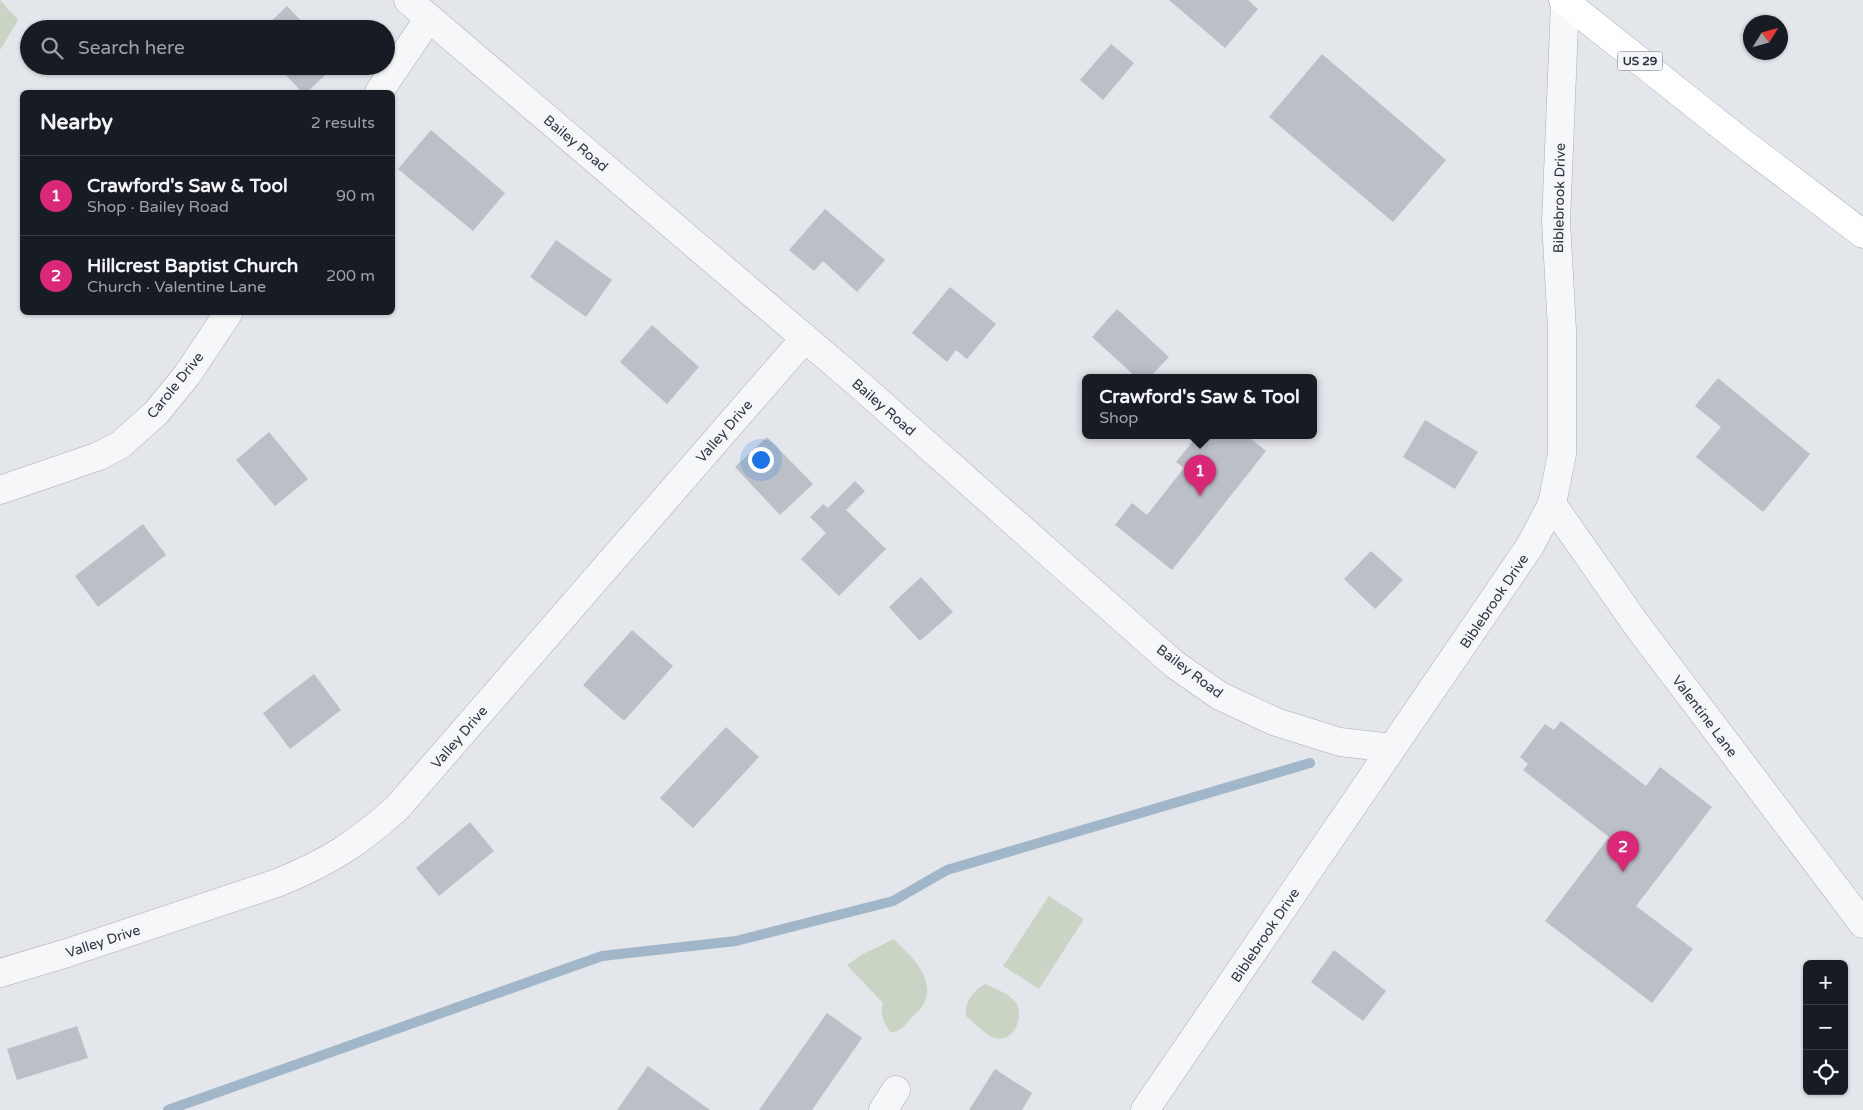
<!DOCTYPE html>
<html lang="en">
<head>
<meta charset="utf-8">
<style>
  :root { --surface:#171b24; --page:#242831; --text:#f1f3f6; --muted:#9ea1a6; --line:#363941; --accent:#db2777 }
  body { margin:0; font-family:"Varela Round",sans-serif; background:var(--page); color:var(--text) }
  .controls { position:absolute; right:15px; bottom:15px; display:grid; overflow:hidden; border-radius:8px; box-shadow:0 1px 4px #0004 }
  .controls button { width:45px; height:45px; display:grid; place-items:center; padding:0; border:0; border-bottom:1px solid var(--line); background:var(--surface); color:var(--text); font:25px sans-serif }
  .compass { position:absolute; left:1743px; top:15px; width:45px; height:45px; border-radius:50%; background:var(--surface); box-shadow:0 1px 4px #0004; rotate:53deg }
  .you { position:absolute; left:760px; top:459px; width:18px; height:18px; margin:-12px; border:4px solid #fff; border-radius:50%; background:#1a73e8; box-shadow:0 0 0 8px #1a73e833 }
  .badge { display:grid; place-items:center; width:32px; height:32px; border-radius:50%; background:var(--accent); color:#fff; font-size:16px; font-weight:700 }
  .pin { position:absolute; translate:-50% -41px; filter:drop-shadow(0 1px 2px #0008) }
  .pin::after { content:''; position:absolute; top:26px; width:18px; height:15px; background:inherit; clip-path:polygon(0 0,100% 0,50% 100%) }
  .popup { position:absolute; left:1082px; top:374px; width:235px; height:65px; box-sizing:border-box; display:grid; place-content:center; border-radius:8px; background:var(--surface); filter:drop-shadow(0 1px 4px #0005); font-size:16px; white-space:nowrap; color:var(--muted) }
  .popup b { font-size:19px; color:var(--text) }
  .popup::after { content:''; position:absolute; left:50%; top:100%; margin-left:-10px; border:10px solid transparent; border-top-color:var(--surface) }
  .list { margin:0; padding:0; list-style:none }
  h2 { display:flex; justify-content:space-between; align-items:center; height:65px; margin:0; padding:0 20px; font-size:21px }
  h2 small { font-size:16px; font-weight:400; color:var(--muted) }
  .list li { display:grid; grid-template-columns:32px 1fr auto; gap:15px; align-items:center; box-sizing:border-box; height:80px; padding:0 20px; border-top:1px solid var(--line) }
  .list b { display:block; font-size:19px; white-space:nowrap }
  .list p { margin:0; font-size:16px; white-space:nowrap; color:var(--muted) }
  .list em { font-size:16px; font-style:normal; color:var(--muted) }
  .icon { flex:none; width:28px; height:28px; fill:none; stroke:currentColor; stroke-width:2; stroke-linecap:round; stroke-linejoin:round }
  .map { position:relative; flex:none; width:1863px; height:1110px; overflow:hidden }
  .search { position:absolute; background:var(--surface); box-shadow:0 1px 4px #0004; left:20px; top:20px; width:375px; height:55px; display:flex; align-items:center; gap:12px; box-sizing:border-box; padding:0 18px; border-radius:28px; color:var(--muted); font-size:19px }
  .panel { position:absolute; background:var(--surface); box-shadow:0 1px 4px #0004; left:20px; top:90px; width:375px; height:225px; border-radius:8px }
  .map>svg:first-child { display:block }
</style>
</head>
<body>
<div class="map">
<svg width="1863" height="1110" viewBox="0 0 1863 1110">
  <rect width="100%" height="100%" fill="#e3e6ea"/>
  <g fill="#cad4c5">
    <polygon points="0,0 18,20 0,50"/>
    <polygon points="1049,896 1084,919 1039,989 1003,966"/>
    <path d="M 894,939 C 909,955 933,974 926,999 C 924,1006 916,1013 911,1018 C 905,1025 900,1033 890,1032 C 884,1022 879,1014 883,1003 L 847,965 L 861,955 Z"/>
    <path d="M 986,984 C 995,989 1010,994 1016,1003 C 1026,1019 1010,1048 990,1036 C 982,1031 974,1023 966,1016 C 963,1004 975,988 986,984 Z"/>
  </g>
  <g fill="none" stroke-linecap="round" stroke-linejoin="round">
    <polyline stroke="#a1b6c8" stroke-width="10" points="168,1110 602,956 736,941 893,901 947,870 1310,763"/>
  </g>
  <g fill="#bbc0c7">
    <polygon points="1169,0 1248,0 1258,9 1225,48"/>
    <polygon points="287,6 309,29 263,29"/>
    <polygon points="1111,44 1134,63 1103,100 1080,80"/>
    <polygon points="1322,54 1446,160 1393,222 1269,117"/>
    <polygon points="277,66 335,66 307,92 302,92"/>
    <polygon points="431,130 505,193 473,231 398,169"/>
    <polygon points="825,209 885,260 857,292 823,261 814,271 789,250"/>
    <polygon points="556,240 612,280 586,317 530,277"/>
    <polygon points="950,287 996,324 967,359 956,350 947,362 912,333"/>
    <polygon points="1117,309 1169,357 1150,377 1136,377 1092,337"/>
    <polygon points="652,325 699,367 667,404 620,362"/>
    <polygon points="1718,378 1810,454 1763,512 1696,457 1721,427 1695,406"/>
    <polygon points="1425,420 1478,452 1455,489 1403,457"/>
    <polygon points="269,432 308,479 275,506 236,460"/>
    <polygon points="1198,435 1246,435 1266,451 1172,570 1115,525 1132,503 1147,515 1184,468 1176,462"/>
    <polygon points="767,437 813,484 780,515 735,467"/>
    <polygon points="855,481 865,491 846,510 886,549 839,596 801,559 826,533 810,517 823,504 828,508"/>
    <polygon points="143,524 166,555 98,607 75,576"/>
    <polygon points="1371,551 1403,580 1375,609 1344,579"/>
    <polygon points="921,577 953,612 920,641 889,607"/>
    <polygon points="632,630 673,666 624,721 583,685"/>
    <polygon points="314,674 341,710 290,749 263,713"/>
    <polygon points="1561,721 1646,786 1660,767 1712,807 1636,906 1693,949 1652,1003 1545,921 1609,837 1523,770 1528,764 1520,757 1545,724 1554,730"/>
    <polygon points="726,727 759,757 693,828 660,798"/>
    <polygon points="470,822 494,851 439,896 416,868"/>
    <polygon points="1334,950 1386,991 1363,1021 1311,982"/>
    <polygon points="827,1013 862,1038 812,1110 759,1110"/>
    <polygon points="77,1026 88,1058 17,1080 7,1049"/>
    <polygon points="648,1066 710,1110 617,1110"/>
    <polygon points="995,1069 1032,1093 1022,1110 969,1110"/>
  </g>
  <g fill="none" stroke-linecap="round" stroke-linejoin="round">
    <g stroke="#a8adb4" stroke-width="29">
      <g id="minor">
        <polyline points="408,0 861,386 1174,664 1220,696 1276,722 1340,742 1392,748"/>
        <polyline points="379,92 429,18"/>
        <polyline points="0,490 99,456 120,445 156,413 187,375 229,312"/>
        <polyline points="1552,504 1636,624 1863,924"/>
        <path d="M 0,973 L 67,953 L 277,883 C 327,863 357,844 397,808 L 805,338"/>
        <polyline points="883,1110 896,1090"/>
        <polyline points="1145,1110 1530,546 1552,504 1562,454 1562,330 1556,221 1565,2"/>
      </g>
    </g>
    <g stroke="#a3acb5" stroke-width="29">
      <polyline id="major" points="1563,0 1738,139 1863,234"/>
    </g>
    <use href="#minor" stroke="#f6f7f9" stroke-width="28"/>
    <use href="#major" stroke="#fff" stroke-width="28"/>
  </g>
  <g text-anchor="middle" stroke-width="5" stroke-linejoin="round" paint-order="stroke">
    <rect fill="#f3f5f8" stroke="#686f79" stroke-width="1" x="1617.5" y="51.5" width="45" height="19" rx="4"/>
    <g font-size="12" font-weight="bold" fill="#2c3542">
      <text x="1640" y="65">US 29</text>
    </g>
    <g font-size="14" fill="#2c3542" stroke="#f3f5f8">
      <text transform="translate(576 143) rotate(40)" y="5">Bailey Road</text>
      <text transform="translate(1559 198) rotate(-89)" y="5">Biblebrook Drive</text>
      <text transform="translate(175 385) rotate(-51)" y="5">Carole Drive</text>
      <text transform="translate(884 407) rotate(41)" y="5">Bailey Road</text>
      <text transform="translate(724 431) rotate(-49)" y="5">Valley Drive</text>
      <text transform="translate(1494 601) rotate(-56)" y="5">Biblebrook Drive</text>
      <text transform="translate(1190 671) rotate(37)" y="5">Bailey Road</text>
      <text transform="translate(1705 716) rotate(53)" y="5">Valentine Lane</text>
      <text transform="translate(459 737) rotate(-49)" y="5">Valley Drive</text>
      <text transform="translate(1265 935) rotate(-56)" y="5">Biblebrook Drive</text>
      <text transform="translate(103 941) rotate(-18)" y="5">Valley Drive</text>
    </g>
  </g>
</svg>
<div class="controls">
<button>+</button>
<button>−</button>
<button><svg class="icon" aria-label="locate" viewBox="0 0 24 24"><circle cx="12" cy="12" r="6"/><path d="M12 2v4M12 18v4M2 12h4M18 12h4"/></svg></button>
</div>
<svg class="compass" viewBox="-18 -18 36 36"><path d="M0-13l5 13h-10z" fill="#e53935"/><path d="M0 13l5-13h-10z" fill="#9ea1a6"/></svg>
<div class="you"></div>
<div class="pin badge" style="left:1200px;top:496px">1</div>
<div class="popup"><b>Crawford's Saw &amp; Tool</b>Shop</div>
<div class="pin badge" style="left:1623px;top:872px">2</div>
<div class="search"><svg class="icon" aria-label="search" viewBox="0 0 24 24"><circle cx="10" cy="10" r="6"/><path d="M15 15l6 6"/></svg>Search here</div>
<section class="panel">
<h2>Nearby<small>2 results</small></h2>
<ul class="list">
<li><span class="badge">1</span><div><b>Crawford's Saw &amp; Tool</b><p>Shop · Bailey Road</p></div><em>90 m</em></li>
<li><span class="badge">2</span><div><b>Hillcrest Baptist Church</b><p>Church · Valentine Lane</p></div><em>200 m</em></li>
</ul>
</section>
</div>
</body>
</html>
